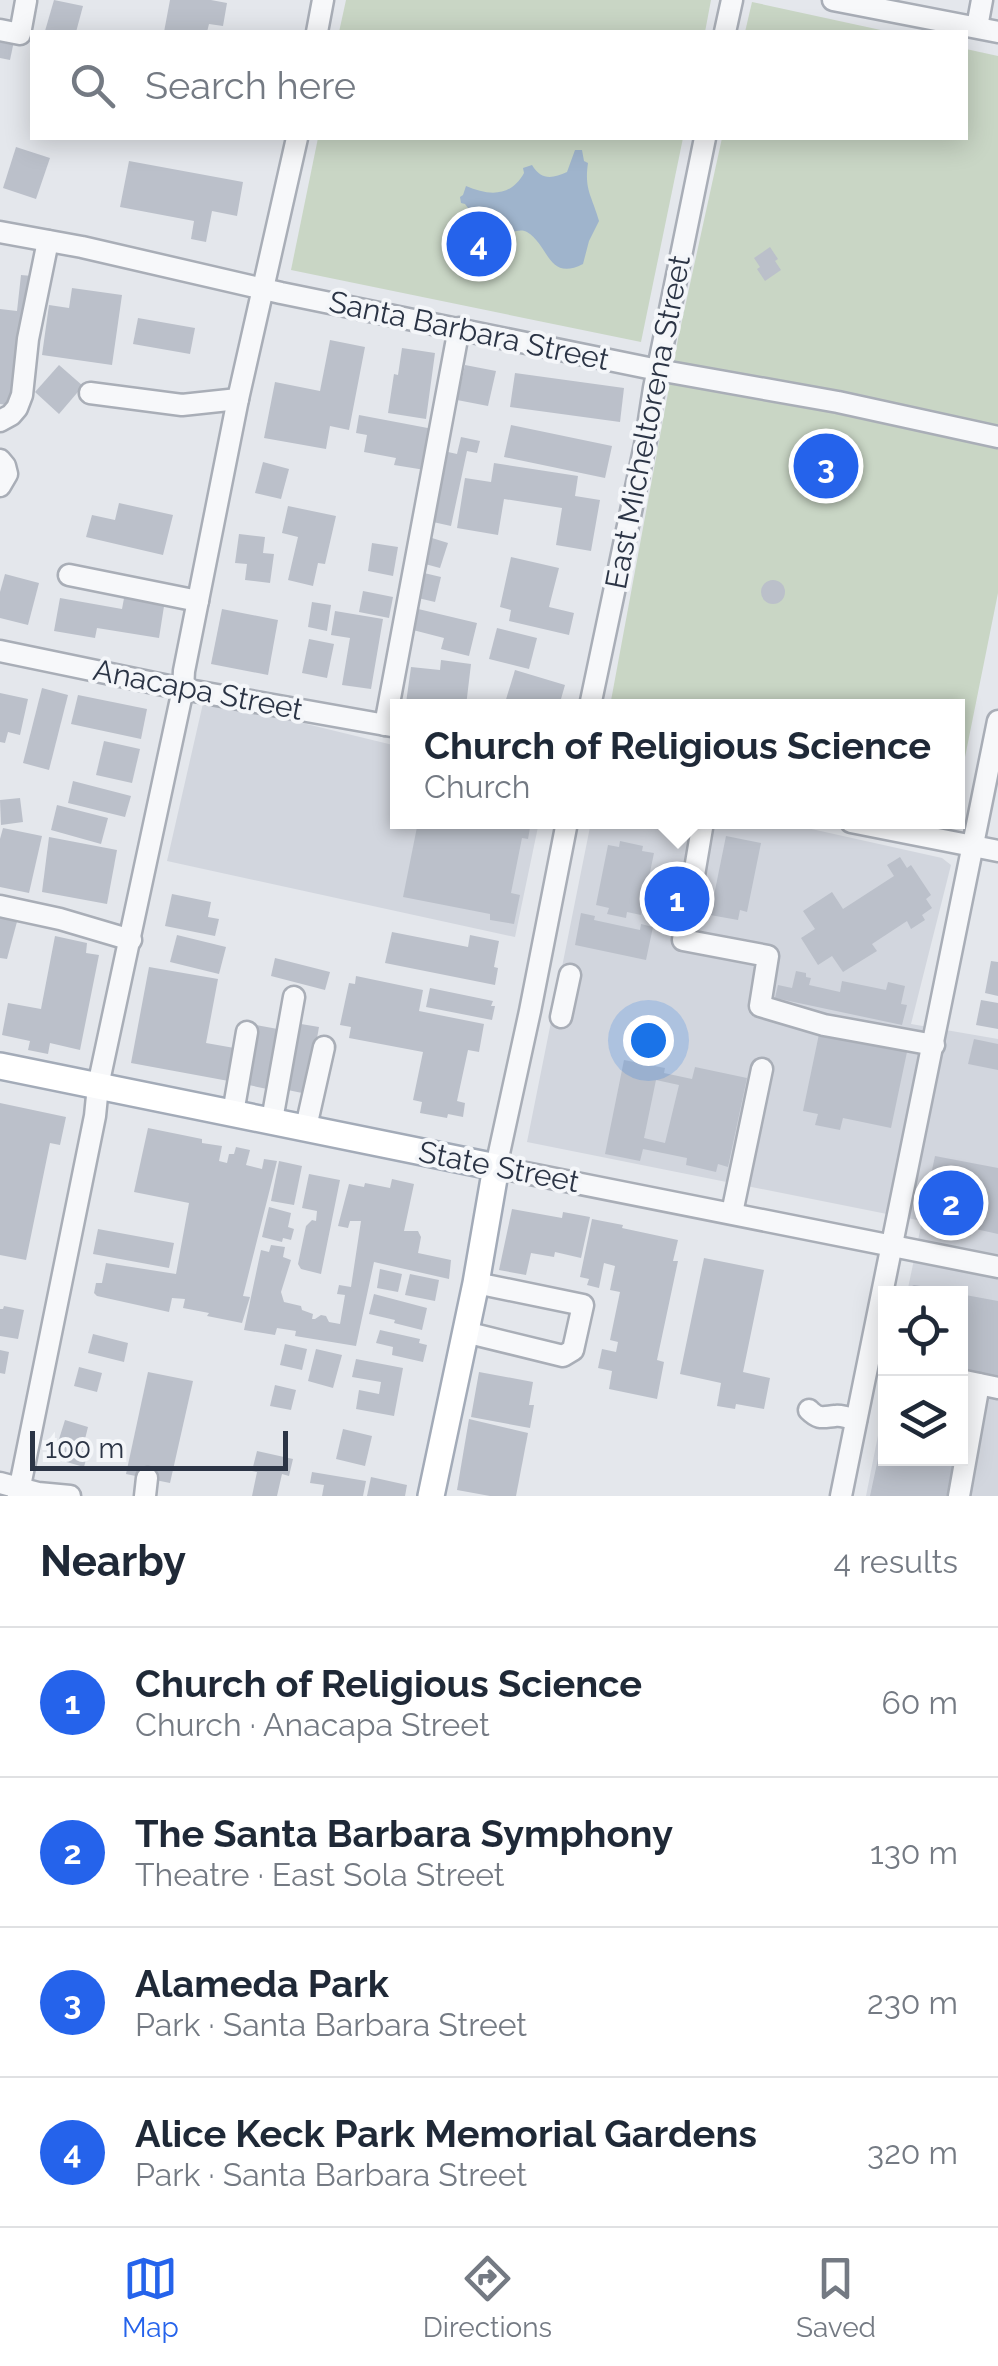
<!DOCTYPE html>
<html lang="en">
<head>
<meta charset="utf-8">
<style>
  :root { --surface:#fff; --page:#f6f6f7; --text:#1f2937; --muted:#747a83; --line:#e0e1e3; --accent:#2563eb }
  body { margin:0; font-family:Raleway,sans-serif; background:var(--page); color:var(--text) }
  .controls { position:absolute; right:30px; bottom:30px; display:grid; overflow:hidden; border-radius:0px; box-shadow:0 5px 25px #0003 }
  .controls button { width:90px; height:90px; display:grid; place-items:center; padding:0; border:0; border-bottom:2px solid var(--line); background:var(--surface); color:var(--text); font:50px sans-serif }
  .scale { position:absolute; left:30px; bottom:25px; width:258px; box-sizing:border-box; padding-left:10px; border:5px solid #2b3445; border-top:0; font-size:28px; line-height:35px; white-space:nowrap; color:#2b3445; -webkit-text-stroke:8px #f4f6f9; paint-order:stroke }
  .you { position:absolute; left:648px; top:1040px; width:35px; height:35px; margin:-25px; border:8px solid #fff; border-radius:50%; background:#1a73e8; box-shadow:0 0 0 15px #1a73e833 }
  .badge { display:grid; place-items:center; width:65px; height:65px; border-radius:50%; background:var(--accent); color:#fff; font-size:32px; font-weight:700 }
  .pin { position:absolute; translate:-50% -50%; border:5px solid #fff; box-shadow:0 2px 10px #0006 }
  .popup { position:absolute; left:390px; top:699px; width:575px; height:130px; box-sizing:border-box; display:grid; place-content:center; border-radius:0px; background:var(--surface); filter:drop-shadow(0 2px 8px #0005); font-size:32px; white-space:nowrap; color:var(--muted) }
  .popup b { font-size:38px; color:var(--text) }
  .popup::after { content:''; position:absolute; left:50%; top:100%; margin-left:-20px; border:20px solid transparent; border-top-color:var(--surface) }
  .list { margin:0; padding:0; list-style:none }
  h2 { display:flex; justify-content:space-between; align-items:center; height:130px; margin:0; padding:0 40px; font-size:42px }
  h2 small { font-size:32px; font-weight:400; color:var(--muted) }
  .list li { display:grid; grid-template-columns:65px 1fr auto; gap:30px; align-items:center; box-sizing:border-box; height:150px; padding:0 40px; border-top:2px solid var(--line) }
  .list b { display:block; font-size:38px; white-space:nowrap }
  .list p { margin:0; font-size:32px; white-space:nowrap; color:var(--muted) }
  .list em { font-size:32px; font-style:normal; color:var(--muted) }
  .icon { flex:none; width:55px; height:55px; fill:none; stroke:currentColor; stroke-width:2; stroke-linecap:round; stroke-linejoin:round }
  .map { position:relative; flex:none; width:998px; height:1496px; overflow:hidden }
  .search { position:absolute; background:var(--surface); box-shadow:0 5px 25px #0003; left:30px; right:30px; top:30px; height:110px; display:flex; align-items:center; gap:25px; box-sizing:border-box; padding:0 35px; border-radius:0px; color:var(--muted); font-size:38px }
  .sheet { height:730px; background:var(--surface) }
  nav { display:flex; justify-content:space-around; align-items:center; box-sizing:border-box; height:140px; border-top:2px solid var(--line); background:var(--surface); font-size:28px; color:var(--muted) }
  nav a { display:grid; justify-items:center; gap:5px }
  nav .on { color:var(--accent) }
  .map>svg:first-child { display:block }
</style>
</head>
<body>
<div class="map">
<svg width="998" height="1496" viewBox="0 0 998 1496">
  <rect width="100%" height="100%" fill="#e4e7ec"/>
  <g fill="#d2d6de">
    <polygon points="204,699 397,746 397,822 539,822 515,937 167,861"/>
    <polygon points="591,822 780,822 942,858 951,865 911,1024 998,1039 998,1496 866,1496 885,1400 886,1458 960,1458 960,1294 907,1293 922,1221 527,1142"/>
  </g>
  <g fill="#c9d6c5">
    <polygon points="346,0 711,0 705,32 339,32"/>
    <polygon points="752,2 890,32 745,32"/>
    <polygon points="966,49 998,56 998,593 957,797 957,706 610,706 678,339 722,138 966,138"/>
    <polygon points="318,138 683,138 641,342 291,270"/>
  </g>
  <path fill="#9fb4cc" d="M 575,150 L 582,150 L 584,161 L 588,163 C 584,190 592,196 599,221 L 589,241 L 583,264 C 548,282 549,245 527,232 C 521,229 518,231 512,232 C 490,235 477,220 465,204 L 461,203 L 460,197 L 463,195 L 466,186 C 489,196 511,197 524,173 L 523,168 L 532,165 C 541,180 552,179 567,172 Z"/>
  <g fill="#bbc0ca" fill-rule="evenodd">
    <polygon points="54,0 83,6 76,32 45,31"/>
    <polygon points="170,0 211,0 227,3 223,26 209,24 207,32 164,32"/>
    <polygon points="0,38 14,41 10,60 0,58"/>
    <polygon points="16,147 50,158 36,199 3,188"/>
    <polygon points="129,161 243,182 237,216 212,211 206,242 191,239 194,221 120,207"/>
    <polygon points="770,247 778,259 775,261 781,270 765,281 757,269 760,267 754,258"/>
    <polygon points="21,275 32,276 16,406 0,404 0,309 17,311"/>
    <polygon points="72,288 122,295 112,365 42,355 49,305 69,308"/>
    <polygon points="138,318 195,328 190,354 133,344"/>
    <polygon points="330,340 365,347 349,430 330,426 326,449 264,438 275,382 320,391"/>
    <polygon points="402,348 435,353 426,419 388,413 394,374 398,375"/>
    <polygon points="59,365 83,386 59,414 35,392"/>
    <polygon points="465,365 496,371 488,406 457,400"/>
    <polygon points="515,373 624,388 620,422 510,407"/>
    <polygon points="359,415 433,429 425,470 394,465 396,458 364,452 367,435 356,433"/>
    <polygon points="511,425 612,446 605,478 504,457"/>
    <polygon points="461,437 480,441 477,453 467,451 451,526 433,522 448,452 457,454"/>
    <polygon points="263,462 289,469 281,499 255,493"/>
    <polygon points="494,463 578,476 575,496 600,500 591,551 556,545 562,508 504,499 498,535 457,528 465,478 491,482"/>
    <polygon points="119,503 173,515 163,555 86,537 92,515 115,520"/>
    <polygon points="288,506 336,516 325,564 318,563 313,586 288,580 298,537 282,533"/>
    <polygon points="239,534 265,537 263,553 274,554 270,583 245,580 247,564 235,563"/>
    <polygon points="432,538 448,543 440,568 425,564"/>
    <polygon points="372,543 398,547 393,576 368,571"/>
    <polygon points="511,557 559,568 549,607 574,613 569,635 509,621 511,610 500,607"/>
    <polygon points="424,573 441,577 435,602 418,598"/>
    <polygon points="5,574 39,583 28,625 0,618 0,592"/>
    <circle cx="773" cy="592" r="12"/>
    <polygon points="363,591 393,597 389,618 359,612"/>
    <polygon points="125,593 165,600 159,638 97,628 95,638 54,631 60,598 122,609"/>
    <polygon points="312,602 331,605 327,631 308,627"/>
    <polygon points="414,608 477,623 469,656 441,649 444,638 409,629"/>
    <polygon points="222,609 278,620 268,675 211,664"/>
    <polygon points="335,611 383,619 371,689 342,685 350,638 331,635"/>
    <polygon points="497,628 537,638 529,669 489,659"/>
    <polygon points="309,639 334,644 327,678 302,673"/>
    <polygon points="441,660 471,664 466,706 435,706 406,703 411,667 440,670"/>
    <polygon points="515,670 565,685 559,706 504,706"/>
    <polygon points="42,688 68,695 49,770 23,763"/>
    <polygon points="0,693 28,699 20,735 8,732 5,743 0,742"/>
    <polygon points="78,695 147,709 141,739 71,724"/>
    <polygon points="104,741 140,749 132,783 96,775"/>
    <polygon points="73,781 131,796 125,817 68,803"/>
    <polygon points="20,798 23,822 1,825 0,800"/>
    <polygon points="57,805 108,818 101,844 51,830"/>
    <polygon points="418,822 531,822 528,839 522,838 511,893 520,895 514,924 490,920 490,914 403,897"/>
    <polygon points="3,828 42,836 29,893 0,887 0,839"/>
    <polygon points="726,836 761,843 747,912 740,910 738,920 710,915"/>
    <polygon points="49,837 117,850 107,904 42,892"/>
    <polygon points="620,841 643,846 642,851 654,853 641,915 627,912 626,918 607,914 609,908 596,905 608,845 619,847"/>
    <polygon points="900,857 907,868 911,865 931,895 926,899 932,908 922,915 925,920 911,929 907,921 872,944 877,951 843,972 832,956 818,965 801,938 815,929 803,911 832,892 843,909 894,876 887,865"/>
    <polygon points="172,894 211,902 208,917 219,919 215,936 165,926"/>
    <polygon points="581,913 595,916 594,920 640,930 641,924 653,927 646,960 575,945"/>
    <polygon points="0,914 18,918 7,959 0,958"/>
    <polygon points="392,932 468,947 470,935 499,941 494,967 498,968 495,985 385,963"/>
    <polygon points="177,935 226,947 219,974 170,962"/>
    <polygon points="55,936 87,943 86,953 99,955 80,1050 50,1043 48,1054 28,1050 30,1041 2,1035 8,1003 41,1009"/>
    <polygon points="275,958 330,972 325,990 271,976"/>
    <polygon points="991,961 998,962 998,996 985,993"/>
    <polygon points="149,967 218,979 206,1043 240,1049 234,1082 131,1063"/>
    <polygon points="796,971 806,973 806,977 811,978 809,985 840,992 842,981 886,990 888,982 905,986 901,1004 907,1005 902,1025 775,998 778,985 792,988"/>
    <polygon points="356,976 423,990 419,1011 484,1024 479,1052 468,1050 457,1101 465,1103 463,1117 448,1114 447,1118 420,1113 422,1102 413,1100 423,1052 349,1038 351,1027 340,1025 349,983 355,984"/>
    <polygon points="430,988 493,1001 491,1006 495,1006 492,1020 426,1007"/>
    <polygon points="981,1000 998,1003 998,1029 976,1025"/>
    <polygon points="295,1023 319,1027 307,1094 283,1089"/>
    <polygon points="256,1025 283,1030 274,1055 267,1089 244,1084"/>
    <polygon points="819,1034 907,1052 891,1128 843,1118 840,1130 815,1125 818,1114 803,1111"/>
    <polygon points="974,1039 998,1044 998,1070 968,1064"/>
    <path d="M 624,1060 L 665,1068 L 664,1073 L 692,1079 L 695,1067 L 747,1078 L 728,1167 L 718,1164 L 716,1172 L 686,1165 L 687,1158 L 643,1149 L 640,1161 L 605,1154 ZM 656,1080 L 679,1085 L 665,1143 L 644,1138 Z"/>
    <polygon points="0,1103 66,1117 60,1145 50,1143 26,1260 0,1255"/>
    <polygon points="148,1128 202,1139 202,1143 222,1146 219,1161 227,1163 229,1154 234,1154 236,1147 250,1150 246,1165 262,1169 264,1159 277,1161 243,1296 250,1297 242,1323 207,1316 209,1313 183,1308 185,1299 172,1298 169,1312 97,1296 94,1293 96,1283 102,1283 106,1263 176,1274 189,1203 134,1192"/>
    <polygon points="935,1156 998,1168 998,1234 922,1217"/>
    <polygon points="279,1161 302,1166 294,1205 271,1201"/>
    <polygon points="309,1174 340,1180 321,1274 301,1269 298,1264 306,1226 312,1220 316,1221 317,1211 302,1208"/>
    <polygon points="392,1179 414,1184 404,1231 418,1231 421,1237 418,1253 451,1260 449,1279 374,1262 356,1346 295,1336 296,1331 277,1328 275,1335 244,1330 261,1250 269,1252 271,1245 285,1247 283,1257 291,1260 281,1292 284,1302 301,1306 302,1310 313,1314 312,1319 315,1319 321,1315 326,1316 329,1322 340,1324 345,1295 337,1294 339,1285 351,1287 361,1221 350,1221 348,1228 338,1226 349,1184 364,1187 365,1183 390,1188"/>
    <polygon points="269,1207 291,1213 288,1227 294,1229 291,1240 283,1238 282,1242 262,1237"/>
    <polygon points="512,1209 562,1218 563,1212 590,1217 581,1258 555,1252 554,1257 531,1253 526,1275 499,1270"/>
    <polygon points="592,1219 623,1225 622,1228 678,1240 673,1261 678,1261 657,1360 664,1362 657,1399 609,1389 612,1371 598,1368 602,1349 616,1352 618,1342 610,1340 620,1292 610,1290 615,1266 604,1263 599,1288 587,1285 589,1279 580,1277"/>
    <polygon points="98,1229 174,1243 169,1268 93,1254"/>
    <polygon points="704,1258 764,1270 743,1372 770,1378 764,1409 736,1404 735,1409 717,1406 721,1383 680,1374"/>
    <polygon points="380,1269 402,1274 398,1292 377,1288"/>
    <polygon points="410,1274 439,1280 435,1301 405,1295"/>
    <polygon points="914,1285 954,1291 954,1294 909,1294 910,1287"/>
    <polygon points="374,1294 427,1308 422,1330 394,1323 395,1320 369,1314"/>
    <polygon points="960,1294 998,1301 998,1383 960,1375"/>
    <polygon points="4,1306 24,1310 18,1339 0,1336 0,1309 3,1309"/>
    <polygon points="380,1330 420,1339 419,1343 427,1345 423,1362 392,1355 393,1347 376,1343"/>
    <polygon points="93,1334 128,1343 124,1362 88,1353"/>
    <polygon points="285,1344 307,1349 302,1370 280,1365"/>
    <polygon points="316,1349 342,1355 333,1388 308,1381"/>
    <polygon points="0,1350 9,1352 5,1374 0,1373"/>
    <polygon points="356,1359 403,1368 394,1416 356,1409 359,1390 379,1394 381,1382 352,1377"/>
    <polygon points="79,1367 102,1373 97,1392 74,1386"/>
    <polygon points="148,1372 193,1381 170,1483 126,1474"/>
    <polygon points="479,1372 533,1382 529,1405 534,1405 530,1428 471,1417"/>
    <polygon points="275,1385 296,1390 291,1410 270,1406"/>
    <polygon points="960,1395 972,1397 960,1443"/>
    <polygon points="469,1419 528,1433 516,1496 490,1496 457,1490"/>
    <polygon points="65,1420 88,1427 82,1451 88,1452 84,1467 63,1461 64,1458 54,1455"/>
    <polygon points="343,1429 372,1436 365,1466 336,1459"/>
    <polygon points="884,1431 886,1458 959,1458 952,1496 870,1496"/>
    <polygon points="257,1451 293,1459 289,1476 282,1474 277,1496 252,1496 257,1472 252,1471"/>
    <polygon points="312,1472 366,1481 363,1496 322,1496 324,1485 310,1483"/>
    <polygon points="371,1477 407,1485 405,1496 367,1496"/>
  </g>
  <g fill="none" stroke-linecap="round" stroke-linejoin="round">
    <g stroke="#a9aeb7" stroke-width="25">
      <g id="minor">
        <polyline points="833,0 998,32"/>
        <polyline points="977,27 982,0"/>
        <polyline points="0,30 20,34 26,1"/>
        <polyline points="317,32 323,0"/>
        <polyline points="725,32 732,0"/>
        <polyline points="0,232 82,247 281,293 658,370 838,402 998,437"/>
        <polyline points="90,393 182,405 238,399"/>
        <polyline points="0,421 11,415 17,408 22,395 28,339 48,241"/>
        <polyline points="0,460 5,466 7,474 0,486"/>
        <polyline points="69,575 198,601"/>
        <polyline points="0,651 183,689 397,727"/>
        <polyline points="590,706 646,440 654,388 705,138"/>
        <polyline points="385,725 459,328"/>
        <polyline points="567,822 530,1011 496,1167 998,1267"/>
        <polyline points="703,822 683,940 768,956 760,1006 824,1025 934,1045"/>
        <polyline points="851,822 998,851"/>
        <polyline points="0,906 60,919 131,940"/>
        <polyline points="561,1017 570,975"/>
        <polyline points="233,1113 247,1032"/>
        <polyline points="272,1120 294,997"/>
        <polyline points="306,1127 324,1047"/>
        <polyline points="732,1213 762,1069"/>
        <polyline points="465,1332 563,1356 573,1350 583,1305 476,1283"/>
        <polyline points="960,1380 998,1388"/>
        <path d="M 809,1410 C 819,1420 823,1417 835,1416 C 841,1415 850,1418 856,1420"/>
        <polyline points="0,1483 38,1493 70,1496"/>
        <polyline points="18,1496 95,1116 98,1086 183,689 184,671 238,399 297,138"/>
        <polyline points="145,1496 147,1478"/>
        <polyline points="841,1496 998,721"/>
        <polyline points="959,1496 979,1384"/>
      </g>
    </g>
    <g stroke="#a3abb8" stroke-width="30">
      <polyline id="major" points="0,1066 496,1167 476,1283 431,1496"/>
    </g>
    <use href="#minor" stroke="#f7f8fa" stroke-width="20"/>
    <use href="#major" stroke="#fff" stroke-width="25"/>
  </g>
  <g text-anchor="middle" stroke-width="8" stroke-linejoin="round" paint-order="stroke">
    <g font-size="30" fill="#2b3445" stroke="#f4f6f9">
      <text transform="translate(469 331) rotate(12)" y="10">Santa Barbara Street</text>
      <text transform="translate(648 422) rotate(-79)" y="10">East Micheltorena Street</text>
      <text transform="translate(198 690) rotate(11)" y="10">Anacapa Street</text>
      <text transform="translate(499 1167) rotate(11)" y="10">State Street</text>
    </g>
  </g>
</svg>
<div class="controls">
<button><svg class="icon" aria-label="locate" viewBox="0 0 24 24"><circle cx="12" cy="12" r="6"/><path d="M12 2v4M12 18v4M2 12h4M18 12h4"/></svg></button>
<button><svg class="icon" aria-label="layers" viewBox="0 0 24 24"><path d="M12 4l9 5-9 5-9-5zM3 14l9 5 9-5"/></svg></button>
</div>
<div class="scale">100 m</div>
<div class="you"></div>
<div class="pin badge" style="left:677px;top:899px">1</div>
<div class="popup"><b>Church of Religious Science</b>Church</div>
<div class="pin badge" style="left:951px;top:1203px">2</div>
<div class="pin badge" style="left:826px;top:466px">3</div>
<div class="pin badge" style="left:479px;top:244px">4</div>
<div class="search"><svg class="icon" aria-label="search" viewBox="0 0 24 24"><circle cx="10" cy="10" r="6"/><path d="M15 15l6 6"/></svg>Search here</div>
</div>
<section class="sheet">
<h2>Nearby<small>4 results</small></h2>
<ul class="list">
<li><span class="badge">1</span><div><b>Church of Religious Science</b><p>Church · Anacapa Street</p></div><em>60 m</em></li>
<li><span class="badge">2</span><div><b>The Santa Barbara Symphony</b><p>Theatre · East Sola Street</p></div><em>130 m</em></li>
<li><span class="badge">3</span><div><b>Alameda Park</b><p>Park · Santa Barbara Street</p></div><em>230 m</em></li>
<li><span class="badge">4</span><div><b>Alice Keck Park Memorial Gardens</b><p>Park · Santa Barbara Street</p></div><em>320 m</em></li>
</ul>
</section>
<nav>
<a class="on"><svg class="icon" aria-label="map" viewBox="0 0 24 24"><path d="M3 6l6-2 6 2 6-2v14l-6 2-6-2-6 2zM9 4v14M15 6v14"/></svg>Map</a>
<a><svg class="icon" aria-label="directions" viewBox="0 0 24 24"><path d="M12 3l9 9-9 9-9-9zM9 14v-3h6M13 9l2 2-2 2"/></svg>Directions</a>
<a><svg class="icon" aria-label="saved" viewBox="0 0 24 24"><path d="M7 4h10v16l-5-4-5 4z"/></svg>Saved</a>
</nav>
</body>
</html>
